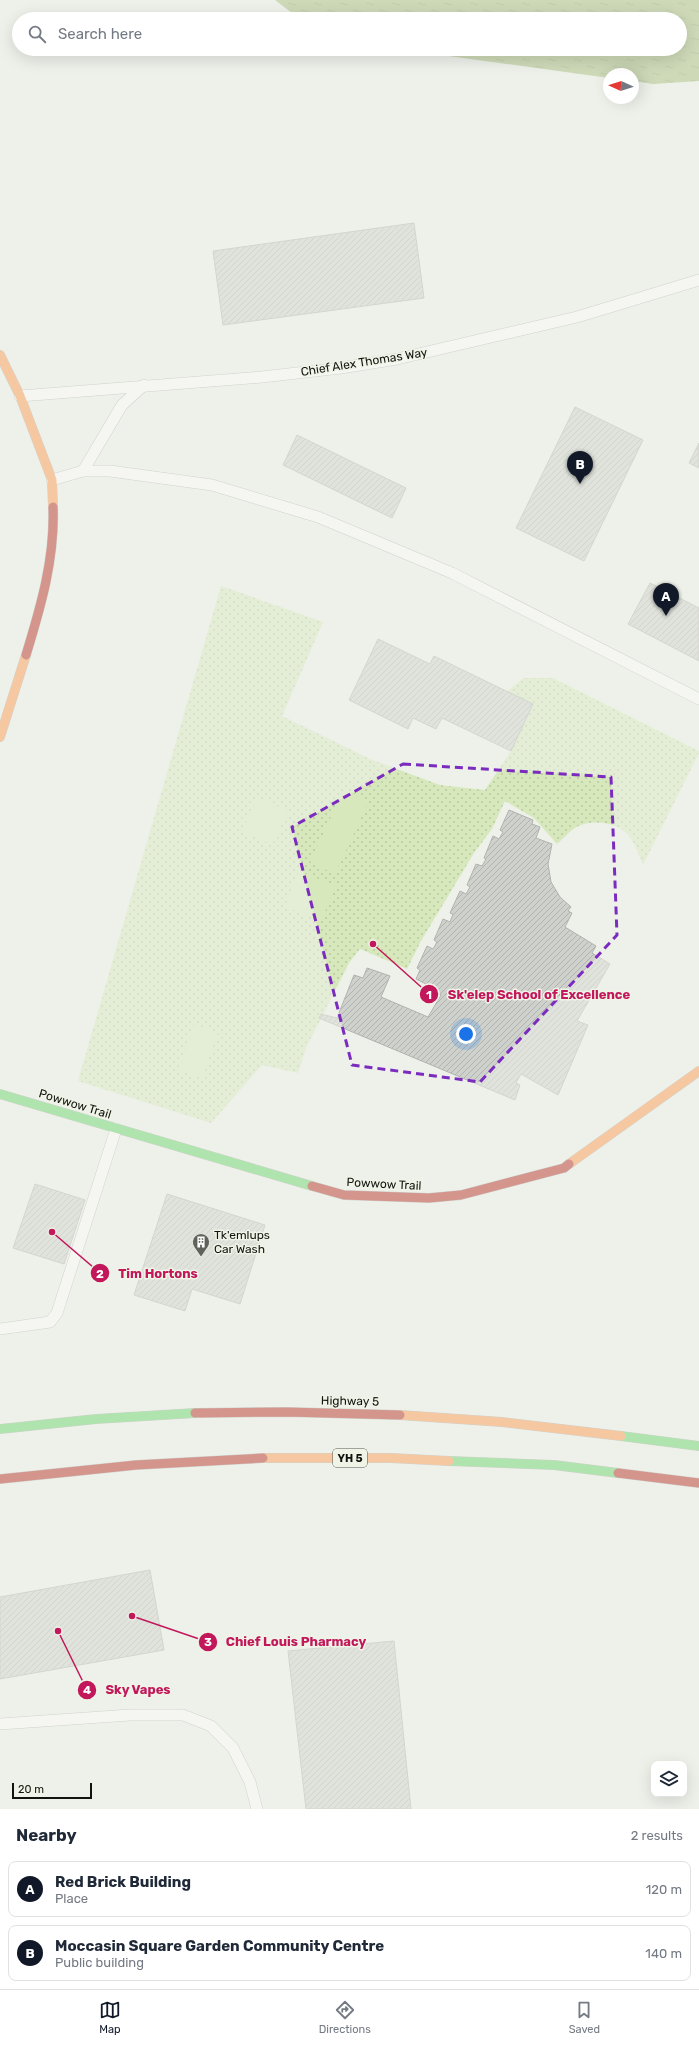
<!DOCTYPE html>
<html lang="en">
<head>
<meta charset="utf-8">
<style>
  :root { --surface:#fff; --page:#f2f2f3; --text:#1f2937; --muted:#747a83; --line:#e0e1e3; --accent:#111827 }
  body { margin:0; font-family:Rubik,sans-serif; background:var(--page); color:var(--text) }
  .controls { position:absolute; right:12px; bottom:12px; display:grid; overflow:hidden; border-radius:8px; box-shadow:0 4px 16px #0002 }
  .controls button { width:36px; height:36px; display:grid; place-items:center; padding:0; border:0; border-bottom:1px solid var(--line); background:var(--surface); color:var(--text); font:20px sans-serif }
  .compass { position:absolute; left:603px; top:68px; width:36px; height:36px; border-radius:50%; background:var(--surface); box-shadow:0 4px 16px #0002; rotate:273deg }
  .scale { position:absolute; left:12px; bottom:10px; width:80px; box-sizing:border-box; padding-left:4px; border:2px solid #12130f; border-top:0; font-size:11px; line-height:14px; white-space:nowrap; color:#12130f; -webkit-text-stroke:3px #eff4e7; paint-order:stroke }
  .you { position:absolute; left:466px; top:1034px; width:14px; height:14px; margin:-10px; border:3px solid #fff; border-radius:50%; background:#1a73e8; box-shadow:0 0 0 6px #1a73e833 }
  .badge { display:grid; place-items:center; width:26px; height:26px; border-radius:50%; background:var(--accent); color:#fff; font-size:13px; font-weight:700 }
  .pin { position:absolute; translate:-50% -33px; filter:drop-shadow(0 1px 2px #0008) }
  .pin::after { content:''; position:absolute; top:21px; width:14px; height:12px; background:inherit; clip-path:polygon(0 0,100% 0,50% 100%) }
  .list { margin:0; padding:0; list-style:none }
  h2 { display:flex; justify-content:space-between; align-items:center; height:52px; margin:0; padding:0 16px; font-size:17px }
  h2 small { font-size:13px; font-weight:400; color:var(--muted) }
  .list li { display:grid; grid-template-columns:26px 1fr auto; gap:12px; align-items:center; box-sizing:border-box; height:56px; margin:0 8px 8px; padding:0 8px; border:1px solid var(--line); border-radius:8px }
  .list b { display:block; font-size:15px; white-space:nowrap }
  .list p { margin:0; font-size:13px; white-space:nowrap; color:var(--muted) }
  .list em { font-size:13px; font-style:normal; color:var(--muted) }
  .icon { flex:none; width:22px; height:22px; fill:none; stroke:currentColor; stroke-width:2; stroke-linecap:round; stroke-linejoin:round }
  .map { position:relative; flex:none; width:699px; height:1809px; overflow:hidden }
  .search { position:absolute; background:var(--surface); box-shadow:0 4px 16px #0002; left:12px; right:12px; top:12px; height:44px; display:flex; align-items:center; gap:10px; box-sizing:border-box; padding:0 14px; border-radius:22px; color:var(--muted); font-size:15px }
  .sheet { height:180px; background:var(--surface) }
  nav { display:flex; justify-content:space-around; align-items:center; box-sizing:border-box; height:56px; border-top:1px solid var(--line); background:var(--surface); font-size:11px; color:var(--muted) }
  nav a { display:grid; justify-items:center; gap:2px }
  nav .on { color:var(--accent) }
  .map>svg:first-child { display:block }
</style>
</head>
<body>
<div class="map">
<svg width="699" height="1809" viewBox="0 0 699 1809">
  <defs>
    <pattern id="grass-dots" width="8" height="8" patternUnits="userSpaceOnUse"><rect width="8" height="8" fill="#d7e9bc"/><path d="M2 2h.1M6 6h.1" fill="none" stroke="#b8c7a0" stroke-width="1.8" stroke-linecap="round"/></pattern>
    <pattern id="water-ripples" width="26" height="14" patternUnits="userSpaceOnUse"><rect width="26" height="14" fill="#a4bc7a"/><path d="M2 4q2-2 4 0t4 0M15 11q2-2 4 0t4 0" fill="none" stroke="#8ca168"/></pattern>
    <pattern id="building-hatch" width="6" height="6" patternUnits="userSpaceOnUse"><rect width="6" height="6" fill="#cfd2cc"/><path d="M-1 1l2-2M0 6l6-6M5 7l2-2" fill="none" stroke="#b1b3ae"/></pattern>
  </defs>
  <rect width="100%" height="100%" fill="#eef1ea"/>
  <path fill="url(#grass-dots)" d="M 221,586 L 323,622 L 282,716 L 370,759 L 440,785 L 485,790 L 511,751 L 533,705 L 506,692 L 524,678 L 553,678 L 699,751 L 699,753 L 643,865 C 640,858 637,849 633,842 C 624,824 600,819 581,825 C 573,827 564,838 557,844 L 534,818 L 505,801 L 492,829 L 474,853 L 421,941 L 407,969 L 360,949 L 349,963 L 306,1048 L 298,1073 L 262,1065 L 211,1123 L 78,1081 Z"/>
  <g fill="#d7e9bc">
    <polygon points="344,789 369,801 335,874 310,862"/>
    <polygon points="258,797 288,811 272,845 242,831"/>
    <polygon points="299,871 336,886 321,921 285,906"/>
    <polygon points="194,1025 218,1033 202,1078 179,1070"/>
  </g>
  <polygon fill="url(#water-ripples)" points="275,0 699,0 699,81 653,84 633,81 633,74 609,74 609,78 398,49 680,49 680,19 306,19 296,16"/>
  <g fill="url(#building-hatch)" stroke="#b1b3ae">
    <polygon points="414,223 424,298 223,325 213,251"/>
    <polygon points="575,407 643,440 584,561 516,528"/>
    <polygon points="297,435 406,488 392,518 283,465"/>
    <polygon points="699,443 699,468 689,463"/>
    <polygon points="650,583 699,608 699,661 628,624"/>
    <polygon points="378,639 430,664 434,656 533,704 511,751 442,718 436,729 413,718 408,729 349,700"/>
    <polygon points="509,810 533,820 532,824 540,827 536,838 552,844 548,864 551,882 560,897 571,907 568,911 572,913 565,927 596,946 592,953 610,964 577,1021 588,1025 558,1095 521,1074 516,1083 520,1085 515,1100 319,1018 321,1014 337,1018 354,975 363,978 367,968 390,976 381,997 428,1017 441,995 431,990 432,987 416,979 420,970 417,968 427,946 433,949 437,942 434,940 443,919 450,922 453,914 450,913 460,891 466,894 470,887 467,885 476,864 482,866 486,859 484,858 493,836 499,839 503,832 500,830"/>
    <polygon points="35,1184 85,1200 64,1264 13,1248"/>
    <polygon points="167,1194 265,1225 240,1304 192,1289 185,1311 134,1295"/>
    <polygon points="150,1570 164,1650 0,1679 0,1597"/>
    <polygon points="394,1641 411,1809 306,1809 288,1651"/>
  </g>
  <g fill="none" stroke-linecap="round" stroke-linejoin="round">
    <g stroke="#abaea9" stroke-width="12">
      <g id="lane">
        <polyline points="20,396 262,377 341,368 397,359 577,317 699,280"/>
        <polyline points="83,471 122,405 144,385"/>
        <polyline points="52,480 83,471 110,471 212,485 318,517 452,573 699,699"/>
        <polyline points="0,1329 50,1322 57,1313 116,1129"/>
        <polyline points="0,1724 130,1715 183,1715 211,1726 233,1748 250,1782 257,1809"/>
      </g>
    </g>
    <g stroke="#abaea9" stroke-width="10">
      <g id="fast">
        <polyline points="0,1094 312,1186"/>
        <polyline points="0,1429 96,1419 195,1413"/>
        <polyline points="621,1436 699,1446"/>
        <polyline points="449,1461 554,1465 618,1473"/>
      </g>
    </g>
    <g stroke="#abaea9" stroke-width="10">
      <g id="slow">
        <polyline points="0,355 20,396 52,480 53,507"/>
        <polyline points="0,737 26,655"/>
        <polyline points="569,1164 699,1071"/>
        <polyline points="400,1415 502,1422 621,1436"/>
        <polyline points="263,1458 391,1458 449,1461"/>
      </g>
    </g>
    <g stroke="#abaea9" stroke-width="10">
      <g id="jam">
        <path d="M 26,655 C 41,606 55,558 53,507"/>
        <polyline points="312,1186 344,1195 429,1198 461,1195 564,1168 569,1164"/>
        <polyline points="195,1413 287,1412 400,1415"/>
        <polyline points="618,1473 699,1483"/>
        <polyline points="0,1479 136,1465 263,1458"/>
      </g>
    </g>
    <use href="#lane" stroke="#fcfdfc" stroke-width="11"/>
    <use href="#fast" stroke="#63d668" stroke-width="9"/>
    <use href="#slow" stroke="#ff974d" stroke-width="9"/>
    <use href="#jam" stroke="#b3261e" stroke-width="9"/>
  </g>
  <path d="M0 0H699V1809H0ZM 403,764 L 611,777 L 617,935 L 480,1082 L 352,1065 L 292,827 Z" fill="#eef1ea" fill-opacity=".55" fill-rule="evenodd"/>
  <path fill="none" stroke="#7b2cbf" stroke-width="3" stroke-dasharray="8 5" stroke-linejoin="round" d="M 403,764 L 611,777 L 617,935 L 480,1082 L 352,1065 L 292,827 Z"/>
  <defs>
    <g id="building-pin" transform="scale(0.9)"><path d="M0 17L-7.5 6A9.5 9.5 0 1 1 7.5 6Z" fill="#5f615c" stroke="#eff4e7"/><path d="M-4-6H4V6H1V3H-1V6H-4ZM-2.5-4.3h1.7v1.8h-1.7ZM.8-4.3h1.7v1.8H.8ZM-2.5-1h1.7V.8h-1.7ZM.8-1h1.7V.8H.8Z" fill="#fff"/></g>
  </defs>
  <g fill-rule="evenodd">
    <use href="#building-pin" x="201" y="1242"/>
  </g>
  <g text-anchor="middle" stroke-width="3" stroke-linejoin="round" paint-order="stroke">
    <rect fill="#eff4e7" stroke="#545650" stroke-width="1" x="333" y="1449" width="34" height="18" rx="3"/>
    <g font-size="11" font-weight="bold" fill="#12130f">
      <text x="350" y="1462">YH 5</text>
    </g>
    <g font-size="12" fill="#12130f" stroke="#eff4e7">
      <text transform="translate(364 362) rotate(-9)" y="4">Chief Alex Thomas Way</text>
      <text transform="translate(75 1104) rotate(17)" y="4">Powwow Trail</text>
      <text transform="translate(384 1184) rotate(3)" y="4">Powwow Trail</text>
      <text transform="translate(350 1401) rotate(1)" y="4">Highway 5</text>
    </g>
    <g font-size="12" fill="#12130f" stroke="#eff4e7" text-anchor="start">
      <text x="214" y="1239">Tk'emlups<tspan x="214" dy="14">Car Wash</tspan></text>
    </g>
  </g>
  <path fill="none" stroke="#c2185b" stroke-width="1.5" d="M373 944L429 994M52 1232L100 1273M132 1616L208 1642M58 1631L87 1690"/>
  <g fill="#c2185b" stroke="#eff4e7" stroke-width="1.5">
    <circle cx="373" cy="944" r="4"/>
    <circle cx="52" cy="1232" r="4"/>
    <circle cx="132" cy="1616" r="4"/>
    <circle cx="58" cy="1631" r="4"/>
    <circle cx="429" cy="994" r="10"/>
    <circle cx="100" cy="1273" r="10"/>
    <circle cx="208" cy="1642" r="10"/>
    <circle cx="87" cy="1690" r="10"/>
  </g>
  <g font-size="12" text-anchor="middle" font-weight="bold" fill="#fff">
    <text x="429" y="999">1</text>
    <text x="100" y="1278">2</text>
    <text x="208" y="1646">3</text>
    <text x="87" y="1694">4</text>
  </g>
  <g font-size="13" text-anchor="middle" font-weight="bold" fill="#c2185b" stroke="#eff4e7" stroke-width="3" stroke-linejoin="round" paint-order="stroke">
    <text x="539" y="999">Sk'elep School of Excellence</text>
    <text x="158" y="1278">Tim Hortons</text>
    <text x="296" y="1646">Chief Louis Pharmacy</text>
    <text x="138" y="1694">Sky Vapes</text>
  </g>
</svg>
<div class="controls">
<button><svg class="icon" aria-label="layers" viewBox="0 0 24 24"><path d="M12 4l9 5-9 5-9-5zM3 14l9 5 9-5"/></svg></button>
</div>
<svg class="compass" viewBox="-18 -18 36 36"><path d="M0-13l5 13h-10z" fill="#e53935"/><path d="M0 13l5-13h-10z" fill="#747a83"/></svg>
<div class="scale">20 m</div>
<div class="you"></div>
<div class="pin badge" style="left:666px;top:616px">A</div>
<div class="pin badge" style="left:580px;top:484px">B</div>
<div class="search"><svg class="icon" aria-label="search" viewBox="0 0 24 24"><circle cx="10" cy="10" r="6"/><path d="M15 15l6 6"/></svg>Search here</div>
</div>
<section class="sheet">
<h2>Nearby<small>2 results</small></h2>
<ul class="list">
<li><span class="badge">A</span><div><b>Red Brick Building</b><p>Place</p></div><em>120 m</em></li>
<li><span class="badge">B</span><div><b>Moccasin Square Garden Community Centre</b><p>Public building</p></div><em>140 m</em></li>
</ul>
</section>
<nav>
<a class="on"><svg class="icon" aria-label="map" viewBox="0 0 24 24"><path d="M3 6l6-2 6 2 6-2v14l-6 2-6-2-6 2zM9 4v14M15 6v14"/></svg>Map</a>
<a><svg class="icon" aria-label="directions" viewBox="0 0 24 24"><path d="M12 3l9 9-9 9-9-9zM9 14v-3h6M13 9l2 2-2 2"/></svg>Directions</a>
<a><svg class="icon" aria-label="saved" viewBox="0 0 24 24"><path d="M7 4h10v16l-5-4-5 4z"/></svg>Saved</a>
</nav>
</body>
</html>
